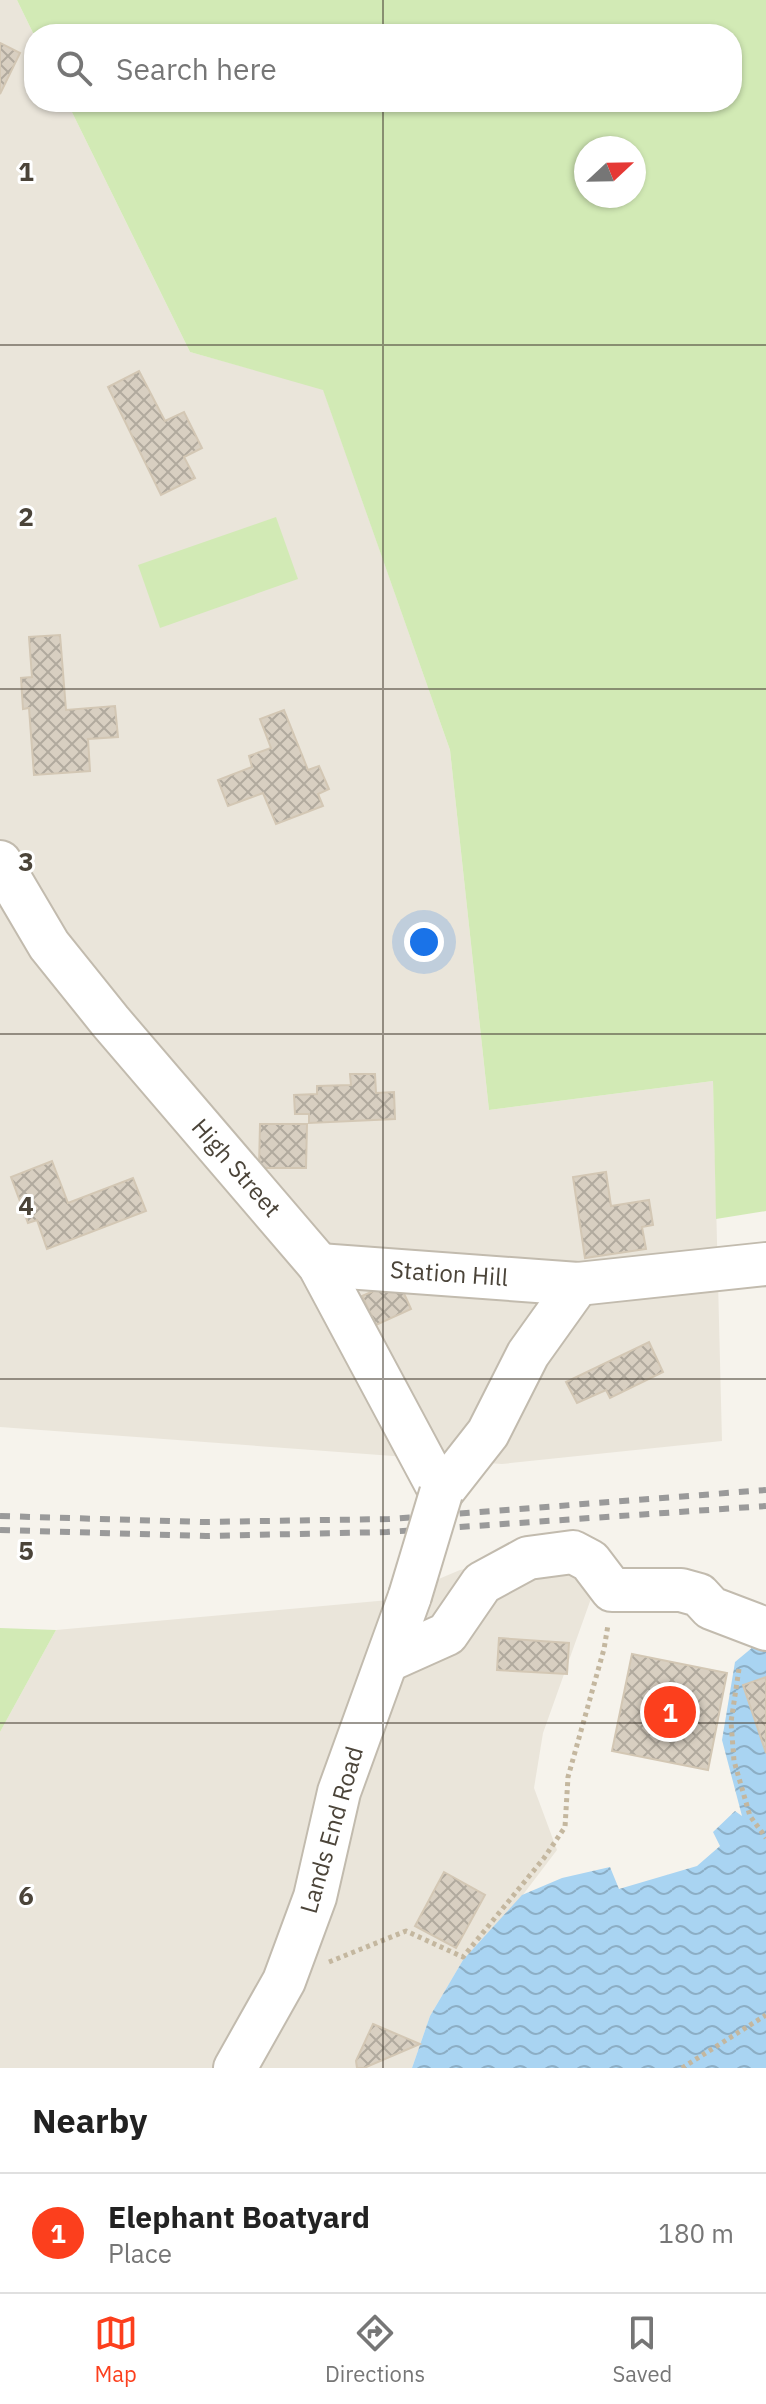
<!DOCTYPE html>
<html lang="en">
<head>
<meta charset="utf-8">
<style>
  :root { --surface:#fff; --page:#f2f2f2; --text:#222; --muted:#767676; --line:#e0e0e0; --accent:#fc3f1d }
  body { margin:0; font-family:"IBM Plex Sans",sans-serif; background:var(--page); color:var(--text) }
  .compass { position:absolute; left:574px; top:136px; width:72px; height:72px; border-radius:50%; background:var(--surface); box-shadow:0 2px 6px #0004; rotate:68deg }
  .you { position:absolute; left:424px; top:942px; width:28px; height:28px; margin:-20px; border:6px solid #fff; border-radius:50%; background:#1a73e8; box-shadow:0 0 0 12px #1a73e833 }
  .badge { display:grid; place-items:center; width:52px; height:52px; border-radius:50%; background:var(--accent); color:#fff; font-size:26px; font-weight:700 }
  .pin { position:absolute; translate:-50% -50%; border:4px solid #fff; box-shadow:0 2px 8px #0006 }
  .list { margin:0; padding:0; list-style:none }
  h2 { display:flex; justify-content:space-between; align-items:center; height:104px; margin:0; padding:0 32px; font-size:34px }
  h2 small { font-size:26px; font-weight:400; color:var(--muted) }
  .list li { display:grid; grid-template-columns:52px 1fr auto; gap:24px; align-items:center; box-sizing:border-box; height:120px; padding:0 32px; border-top:2px solid var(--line) }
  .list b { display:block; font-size:30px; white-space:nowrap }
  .list p { margin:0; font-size:26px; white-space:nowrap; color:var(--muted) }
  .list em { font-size:26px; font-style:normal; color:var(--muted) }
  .icon { flex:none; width:44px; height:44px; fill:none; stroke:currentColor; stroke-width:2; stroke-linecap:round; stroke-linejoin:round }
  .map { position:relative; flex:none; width:766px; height:2068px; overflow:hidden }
  .search { position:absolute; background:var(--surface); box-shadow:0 2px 6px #0004; left:24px; right:24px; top:24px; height:88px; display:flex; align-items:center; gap:20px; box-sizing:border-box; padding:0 28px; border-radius:32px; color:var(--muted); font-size:30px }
  .sheet { height:224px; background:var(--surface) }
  nav { display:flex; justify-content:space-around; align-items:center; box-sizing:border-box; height:112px; border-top:2px solid var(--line); background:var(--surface); font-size:22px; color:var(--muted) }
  nav a { display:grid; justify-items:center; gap:4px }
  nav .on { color:var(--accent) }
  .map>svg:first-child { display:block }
</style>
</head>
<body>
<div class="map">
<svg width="766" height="2068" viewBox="0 0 766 2068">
  <defs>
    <pattern id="water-waves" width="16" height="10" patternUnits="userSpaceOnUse" patternTransform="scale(2)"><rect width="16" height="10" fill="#a9d4f2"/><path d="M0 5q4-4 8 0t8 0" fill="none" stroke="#8caec5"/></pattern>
    <pattern id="building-cross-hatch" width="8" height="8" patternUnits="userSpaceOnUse" patternTransform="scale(2)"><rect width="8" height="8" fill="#d8cfc1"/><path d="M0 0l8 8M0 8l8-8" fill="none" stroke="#b1aa9e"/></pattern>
  </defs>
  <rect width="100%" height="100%" fill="#f6f3ec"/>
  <g fill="#eae5da">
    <polygon points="0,0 17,0 34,35 34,102 67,102 190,352 323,389 450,750 489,1110 713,1081 722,1441 502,1464 0,1427"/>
    <polygon points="573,1548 593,1593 543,1733 534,1788 557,1850 522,1896 463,1960 430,2016 412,2068 0,2068 0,1732 56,1630 389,1600 460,1570"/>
  </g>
  <g fill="#d2eab5" fill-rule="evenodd">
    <path d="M 17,0 L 766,0 L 766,1211 L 716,1219 L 713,1081 L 489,1110 L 450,750 L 323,390 L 190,352 L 67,102 L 732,102 L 732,34 L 34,35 ZM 634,148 L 634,196 L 586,196 L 586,148 Z"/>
    <polygon points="276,517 298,579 160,628 138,565"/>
    <polygon points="0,1628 56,1630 0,1732"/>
  </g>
  <polygon fill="url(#water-waves)" points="753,1647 766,1648 766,2068 412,2068 430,2016 463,1960 522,1895 562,1878 610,1867 619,1889 697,1866 720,1846 713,1832 735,1811 742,1816 722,1740 735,1662"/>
  <g fill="url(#building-cross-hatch)" stroke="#d3c7b4" stroke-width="2">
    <polygon points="0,43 20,53 0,94"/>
    <polygon points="139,371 165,421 184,412 202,448 184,457 195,478 161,495 108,387"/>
    <polygon points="60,635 66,710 115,706 118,737 88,739 90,771 34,775 29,708 23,709 21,678 32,677 29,637"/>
    <polygon points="284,710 308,770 319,766 329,789 318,794 323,806 276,824 263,793 228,806 218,780 252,767 249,756 271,748 260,719"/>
    <polygon points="350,1074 375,1074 376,1093 394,1092 395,1119 309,1123 309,1114 295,1114 294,1095 317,1094 317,1086 351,1085"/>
    <polygon points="260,1124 307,1124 306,1168 259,1168"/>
    <polygon points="52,1161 68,1203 133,1178 146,1211 47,1249 37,1220 28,1223 11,1177"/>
    <polygon points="606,1172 611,1206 649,1200 653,1225 642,1227 646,1249 585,1258 573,1177"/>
    <polygon points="398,1280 411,1309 376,1325 362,1296"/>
    <polygon points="649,1342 663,1372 610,1398 606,1390 577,1403 566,1382"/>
    <polygon points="499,1638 569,1643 567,1674 497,1670"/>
    <polygon points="632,1654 727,1673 708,1770 612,1751"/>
    <polygon points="766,1677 766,1753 743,1685"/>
    <polygon points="444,1872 485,1895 456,1948 415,1926"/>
    <polygon points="373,2024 420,2044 364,2068 357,2068 356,2061"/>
  </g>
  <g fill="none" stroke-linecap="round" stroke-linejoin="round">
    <g stroke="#c2bbae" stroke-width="46">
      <g id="minor">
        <polyline points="0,862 49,945 110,1021 319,1265 441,1493 488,1433 528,1354 578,1284"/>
        <polyline points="319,1265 578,1284 766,1264"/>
        <polyline points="389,1660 447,1634 482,1583 528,1558 573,1552 590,1561 612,1590 681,1590 699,1595 711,1608 766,1629"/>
        <polyline points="235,2068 284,1981 315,1897 339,1792 410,1596"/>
      </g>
    </g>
    <g stroke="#c4b79f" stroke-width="5" stroke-dasharray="4 4" stroke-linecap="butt">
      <polyline points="739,1669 731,1722 734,1761 750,1816 766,1838"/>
      <polyline points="329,1962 406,1931 463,1957 544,1858 565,1827 568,1777 604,1649 608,1625"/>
      <polyline points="682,2068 766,2015"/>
    </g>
    <use href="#minor" stroke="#fff" stroke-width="42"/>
    <g stroke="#9a9a9a" stroke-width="6" stroke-dasharray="10 10" stroke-linecap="butt">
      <polyline points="0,1516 203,1522 389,1519 766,1490"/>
      <polyline points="0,1530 206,1536 387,1532 766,1506"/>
    </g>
    <g stroke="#c2bbae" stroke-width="46" stroke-linecap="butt">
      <polyline id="minor-bridge" points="410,1596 441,1493"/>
    </g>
    <use href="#minor-bridge" stroke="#fff" stroke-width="42"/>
  </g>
  <path fill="none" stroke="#4b4439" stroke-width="2" stroke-opacity="0.55" d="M 383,0 L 383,34M 383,102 L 383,2068M 0,345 L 766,345M 0,689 L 766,689M 0,1034 L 766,1034M 0,1379 L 766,1379M 0,1723 L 766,1723"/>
  <g text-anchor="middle" stroke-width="6" stroke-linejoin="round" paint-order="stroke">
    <g font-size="24" fill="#4b4439" stroke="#fff">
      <text transform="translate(236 1168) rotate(49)" y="8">High Street</text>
      <text transform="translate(449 1274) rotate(4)" y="8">Station Hill</text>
      <text transform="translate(332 1830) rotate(-74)" y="8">Lands End Road</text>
    </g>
  </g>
  <g font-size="26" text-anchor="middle" font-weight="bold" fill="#4b4439" stroke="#fff" stroke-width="6" stroke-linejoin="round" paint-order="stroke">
    <text x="26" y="181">1</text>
    <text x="26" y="526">2</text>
    <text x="26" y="871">3</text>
    <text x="26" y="1215">4</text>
    <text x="26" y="1560">5</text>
    <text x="26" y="1905">6</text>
  </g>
</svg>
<svg class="compass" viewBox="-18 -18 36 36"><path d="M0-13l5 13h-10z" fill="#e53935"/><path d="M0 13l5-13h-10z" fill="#767676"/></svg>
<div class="you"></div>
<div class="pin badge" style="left:670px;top:1712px">1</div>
<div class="search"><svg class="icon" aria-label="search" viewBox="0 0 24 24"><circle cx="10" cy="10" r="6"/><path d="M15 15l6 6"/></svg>Search here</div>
</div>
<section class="sheet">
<h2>Nearby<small></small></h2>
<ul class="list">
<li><span class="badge">1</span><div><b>Elephant Boatyard</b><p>Place</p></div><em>180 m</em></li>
</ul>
</section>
<nav>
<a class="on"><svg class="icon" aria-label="map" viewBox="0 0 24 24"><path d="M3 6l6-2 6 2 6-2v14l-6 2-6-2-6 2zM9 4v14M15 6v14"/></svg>Map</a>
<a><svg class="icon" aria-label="directions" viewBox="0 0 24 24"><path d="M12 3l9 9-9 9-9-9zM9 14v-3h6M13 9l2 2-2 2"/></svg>Directions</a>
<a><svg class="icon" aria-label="saved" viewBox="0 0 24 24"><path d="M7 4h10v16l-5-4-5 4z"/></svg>Saved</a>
</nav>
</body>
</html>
